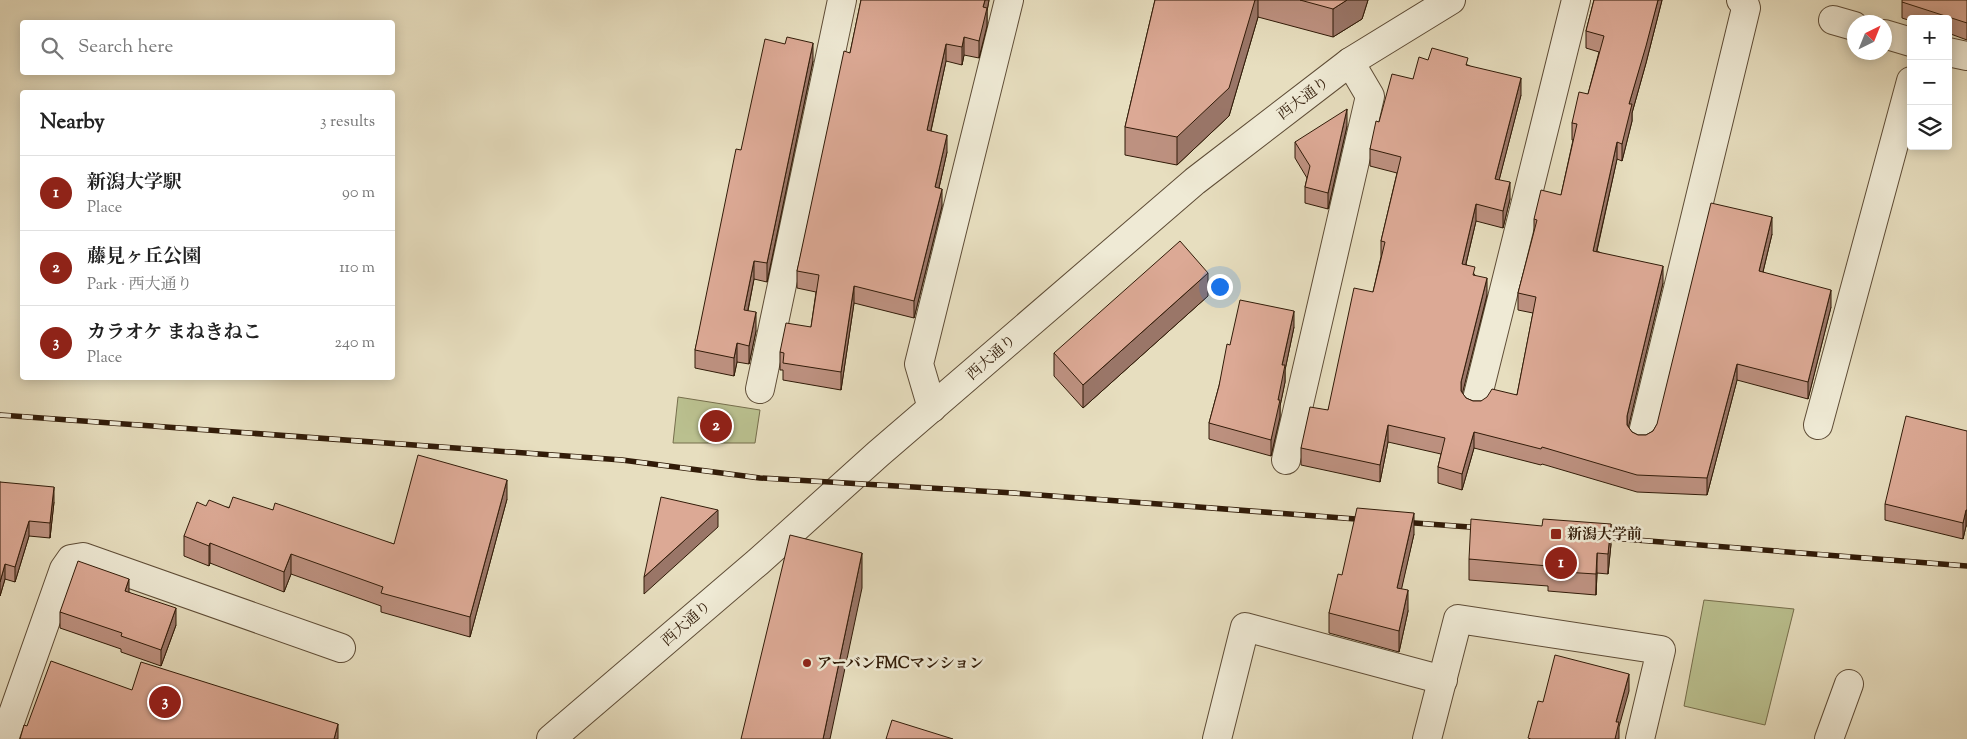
<!DOCTYPE html>
<html lang="en">
<head>
<meta charset="utf-8">
<style>
  :root { --surface:#fff; --page:#f2f2f2; --text:#222; --muted:#767676; --line:#e0e0e0; --accent:#8f2418 }
  body { margin:0; font-family:"Sorts Mill Goudy","Noto Serif JP",serif; background:var(--page); color:var(--text) }
  .controls { position:absolute; right:15px; top:15px; display:grid; overflow:hidden; border-radius:5px; box-shadow:0 2px 12px #0003 }
  .controls button { width:45px; height:45px; display:grid; place-items:center; padding:0; border:0; border-bottom:1px solid var(--line); background:var(--surface); color:var(--text); font:25px sans-serif }
  .compass { position:absolute; left:1847px; top:15px; width:45px; height:45px; border-radius:50%; background:var(--surface); box-shadow:0 2px 12px #0003; rotate:43deg }
  .you { position:absolute; left:1219px; top:286px; width:18px; height:18px; margin:-12px; border:4px solid #fff; border-radius:50%; background:#1a73e8; box-shadow:0 0 0 8px #1a73e833 }
  .badge { display:grid; place-items:center; width:32px; height:32px; border-radius:50%; background:var(--accent); color:#fff; font-size:16px; font-weight:700 }
  .pin { position:absolute; translate:-50% -50%; border:2px solid #fff; box-shadow:0 1px 5px #0006 }
  .list { margin:0; padding:0; list-style:none }
  h2 { display:flex; justify-content:space-between; align-items:center; height:65px; margin:0; padding:0 20px; font-size:21px }
  h2 small { font-size:16px; font-weight:400; color:var(--muted) }
  .list li { display:grid; grid-template-columns:32px 1fr auto; gap:15px; align-items:center; box-sizing:border-box; height:75px; padding:0 20px; border-top:1px solid var(--line) }
  .list b { display:block; font-size:19px; white-space:nowrap }
  .list p { margin:0; font-size:16px; white-space:nowrap; color:var(--muted) }
  .list em { font-size:16px; font-style:normal; color:var(--muted) }
  .icon { flex:none; width:28px; height:28px; fill:none; stroke:currentColor; stroke-width:2; stroke-linecap:round; stroke-linejoin:round }
  .map { position:relative; flex:none; width:1967px; height:739px; overflow:hidden }
  .search { position:absolute; background:var(--surface); box-shadow:0 2px 12px #0003; left:20px; top:20px; width:375px; height:55px; display:flex; align-items:center; gap:12px; box-sizing:border-box; padding:0 18px; border-radius:5px; color:var(--muted); font-size:19px }
  .panel { position:absolute; background:var(--surface); box-shadow:0 2px 12px #0003; left:20px; top:90px; width:375px; height:290px; border-radius:5px }
  .map>svg:first-child { display:block }
</style>
</head>
<body>
<div class="map">
<svg width="1967" height="739" viewBox="0 0 1967 739">
  <rect width="100%" height="100%" fill="#e7debf"/>
  <filter id="stains"><feTurbulence type="fractalNoise" baseFrequency=".004" numOctaves="4"/><feColorMatrix values="0 0 0 0 .2 0 0 0 0 .09 0 0 0 0 .02 0 0 0 .5 -.17"/></filter>
  <radialGradient id="worn" r=".72"><stop offset=".6" stop-color="#630" stop-opacity="0"/><stop offset="1" stop-color="#630" stop-opacity=".3"/></radialGradient>
  <g fill="#bac08f" stroke="#766e4c">
    <polygon points="678,397 760,410 755,443 673,443"/>
    <polygon points="1704,600 1794,609 1765,725 1684,706"/>
  </g>
  <g fill="none" stroke-linecap="round" stroke-linejoin="round">
    <g stroke="#5e4c36" stroke-width="30">
      <g id="minor">
        <polyline points="1833,20 1854,26"/>
        <polyline points="1884,34 1911,42"/>
        <polyline points="1948,52 1967,56"/>
        <polyline points="760,389 842,0"/>
        <polyline points="1476,403 1576,0"/>
        <polyline points="932,408 919,364 1009,0"/>
        <polyline points="1818,425 1911,81"/>
        <polyline points="1642,437 1746,8 1744,2 1741,0"/>
        <polyline points="1286,460 1370,96 1350,62"/>
        <polyline points="4,739 64,569 71,559 83,557 341,648"/>
        <polyline points="551,739 758,562 878,454 1195,181 1350,62 1451,0"/>
        <polyline points="1217,739 1245,627 1443,680"/>
        <polyline points="1427,739 1458,619 1661,650 1640,739"/>
        <polyline points="1829,739 1849,684"/>
      </g>
    </g>
    <use href="#minor" stroke="#efead5" stroke-width="28"/>
    <g stroke="#311b08" stroke-width="5.5">
      <g id="rail">
        <polyline points="0,415 622,460 760,478 1014,493 1369,520"/>
        <polyline points="1401,522 1483,528"/>
        <polyline points="1598,537 1967,566"/>
      </g>
    </g>
    <use href="#rail" stroke="#efead5" stroke-width="4" stroke-dasharray="11" stroke-linecap="butt"/>
  </g>
  <g fill="#bd9180" stroke="#311b08">
    <polygon points="861,0 989,0 987,11 987,26 979,58 964,55 962,65 946,61 931,131 947,152 939,188 942,206 914,318 854,303 841,390 783,380 783,370 780,370 780,352 811,327 816,292 797,288 797,271 850,53"/>
    <polygon points="1155,0 1368,0 1362,19 1333,37 1258,17 1229,116 1177,165 1125,155 1125,127"/>
    <polygon points="1594,0 1662,0 1646,63 1632,113 1632,121 1622,161 1617,159 1597,251 1663,283 1628,427 1632,432 1638,435 1646,435 1653,431 1772,234 1763,272 1831,307 1808,399 1737,380 1707,495 1637,492 1542,464 1541,465 1474,448 1462,490 1438,483 1438,467 1441,454 1388,442 1380,482 1301,465 1301,448 1328,410 1373,292 1381,257 1381,241 1397,173 1370,166 1370,149 1379,122 1428,60 1468,65 1521,95 1499,180 1510,199 1503,228 1476,221 1466,264 1475,275 1487,295 1462,393 1466,398 1473,401 1481,401 1517,395 1533,313 1518,310 1518,293 1534,234 1534,219 1561,195 1573,140 1572,140 1572,123 1588,94 1599,52 1586,48 1586,31"/>
    <polygon points="1967,0 1967,40 1948,33 1948,19 1911,19 1911,21 1902,18 1902,2"/>
    <polygon points="813,61 767,282 754,279 748,311 756,331 749,364 737,362 734,376 695,368 695,350 741,150"/>
    <polygon points="1347,126 1328,209 1305,203 1305,187 1307,178 1295,158 1295,142"/>
    <polygon points="1208,296 1083,408 1054,376 1054,353"/>
    <polygon points="1294,327 1285,370 1285,382 1280,406 1280,417 1271,456 1209,439 1209,423 1230,345"/>
    <polygon points="1967,431 1967,526 1966,526 1963,539 1885,520 1885,504"/>
    <polygon points="0,482 54,502 50,538 29,536 15,582 5,579 0,596"/>
    <polygon points="507,499 470,637 381,612 381,606 291,574 284,592 210,563 209,566 184,556 184,536 206,506 273,510 394,544"/>
    <polygon points="1414,534 1401,589 1408,611 1399,652 1329,633 1329,613 1342,575"/>
    <polygon points="1611,544 1608,574 1597,573 1596,595 1548,591 1548,586 1469,580 1469,559"/>
    <polygon points="129,592 176,625 161,666 121,652 121,649 60,628 60,612"/>
  </g>
  <g fill="#9a7668" stroke="#311b08">
    <polygon points="985,0 989,0 987,11 987,26 979,58 979,41 983,7"/>
    <polygon points="1255,0 1258,0 1258,17 1229,116 1177,165 1177,137"/>
    <polygon points="1347,0 1368,0 1362,19 1333,37 1333,9"/>
    <polygon points="1658,0 1662,0 1646,63 1632,113 1632,121 1622,161 1622,144 1629,104"/>
    <polygon points="964,37 964,55 962,65 962,47"/>
    <polygon points="813,43 813,61 767,282 767,263"/>
    <polygon points="946,44 946,61 927,148 927,130"/>
    <polygon points="1521,78 1521,95 1495,196 1495,179"/>
    <polygon points="1347,109 1347,126 1328,209 1328,193"/>
    <polygon points="947,135 947,152 935,205 935,187"/>
    <polygon points="1617,142 1617,159 1593,267 1593,251"/>
    <polygon points="1510,182 1510,199 1503,228 1503,211"/>
    <polygon points="942,189 942,206 914,318 914,301"/>
    <polygon points="1476,204 1476,221 1462,280 1462,264"/>
    <polygon points="1772,217 1772,234 1759,288 1759,271"/>
    <polygon points="754,261 754,279 744,329 744,310"/>
    <polygon points="1663,266 1663,283 1627,433 1627,416"/>
    <polygon points="1208,273 1208,296 1083,408 1083,385"/>
    <polygon points="1487,278 1487,295 1461,399 1461,382"/>
    <polygon points="854,286 854,303 841,390 841,372"/>
    <polygon points="1831,290 1831,307 1808,399 1808,382"/>
    <polygon points="1294,311 1294,327 1285,370 1285,382 1280,406 1280,417 1271,456 1271,440 1278,400 1282,365"/>
    <polygon points="756,312 756,331 749,364 749,346"/>
    <polygon points="737,343 737,362 734,376 734,358"/>
    <polygon points="1737,364 1737,380 1707,495 1707,478"/>
    <polygon points="1388,425 1388,442 1380,482 1380,465"/>
    <polygon points="1474,432 1474,448 1462,490 1462,474"/>
    <polygon points="507,480 507,499 470,637 470,617"/>
    <polygon points="54,487 54,502 50,538 50,523"/>
    <polygon points="718,510 718,527 644,594 644,577"/>
    <polygon points="1966,510 1966,526 1963,539 1963,523"/>
    <polygon points="1414,513 1414,534 1397,609 1397,588"/>
    <polygon points="29,521 29,536 15,582 15,567"/>
    <polygon points="1611,524 1611,544 1608,574 1608,554"/>
    <polygon points="210,543 210,563 209,566 209,546"/>
    <polygon points="862,553 862,588 830,739 823,739"/>
    <polygon points="1597,553 1597,573 1596,595 1596,574"/>
    <polygon points="291,554 291,574 284,592 284,572"/>
    <polygon points="5,564 5,579 0,596 0,582"/>
    <polygon points="129,579 129,595 125,591"/>
    <polygon points="1408,590 1408,611 1399,652 1399,631"/>
    <polygon points="176,608 176,625 161,666 161,650"/>
    <polygon points="1629,674 1629,691 1619,727 1619,739 1615,739 1616,722"/>
    <polygon points="338,724 338,739 334,739"/>
  </g>
  <g fill="#dca995" stroke="#311b08">
    <polygon points="861,0 985,0 983,7 987,8 979,41 964,37 962,47 946,44 927,130 947,135 935,187 942,189 914,301 854,286 841,372 783,363 784,353 780,352 786,323 811,327 819,275 797,271 844,51 850,53"/>
    <polygon points="1155,0 1255,0 1229,88 1177,137 1125,127"/>
    <polygon points="1300,0 1347,0 1333,9"/>
    <polygon points="1594,0 1658,0 1646,46 1629,104 1632,104 1622,144 1617,142 1593,251 1663,266 1627,416 1627,425 1632,432 1638,435 1646,435 1653,431 1657,424 1711,203 1772,217 1759,271 1831,290 1808,382 1737,364 1707,478 1637,475 1542,447 1541,449 1474,432 1462,474 1438,467 1445,438 1388,425 1380,465 1301,448 1310,407 1328,410 1354,288 1373,292 1385,242 1381,241 1401,157 1370,149 1376,121 1379,122 1392,74 1413,79 1419,57 1428,60 1432,48 1468,58 1466,65 1521,78 1495,179 1510,182 1503,211 1476,204 1462,264 1475,267 1473,275 1487,278 1461,382 1461,391 1466,398 1473,401 1481,401 1487,397 1492,389 1517,395 1536,297 1518,293 1537,220 1534,219 1541,190 1561,195 1577,124 1572,123 1579,92 1588,94 1604,36 1586,31"/>
    <polygon points="1902,0 1967,0 1967,23 1902,2"/>
    <polygon points="787,37 813,43 767,263 754,261 744,310 756,312 749,346 737,343 734,358 695,350 736,149 741,150 765,39 785,44"/>
    <polygon points="1347,109 1328,193 1305,187 1310,166 1295,142"/>
    <polygon points="1180,241 1208,273 1083,385 1054,353"/>
    <polygon points="1240,300 1294,311 1282,365 1285,365 1278,400 1280,400 1271,440 1209,423 1219,386 1227,344 1230,345"/>
    <polygon points="1906,416 1967,431 1967,510 1966,510 1963,523 1885,504"/>
    <polygon points="418,455 507,480 470,617 381,593 383,587 291,554 284,572 210,543 209,546 184,536 197,502 206,506 209,500 229,508 233,497 273,510 275,503 394,544"/>
    <polygon points="0,482 54,487 50,523 29,521 15,567 5,564 0,582"/>
    <polygon points="661,497 718,510 644,577"/>
    <polygon points="1357,508 1414,513 1397,588 1408,590 1399,631 1329,613 1338,574 1342,575"/>
    <polygon points="1471,519 1542,526 1543,519 1611,524 1608,554 1597,553 1596,574 1548,571 1548,566 1469,559"/>
    <polygon points="790,535 862,553 823,739 741,739"/>
    <polygon points="78,561 129,579 125,591 176,608 161,650 121,636 122,633 60,612"/>
    <polygon points="1555,655 1629,674 1616,722 1619,722 1615,739 1531,739 1528,738 1538,701 1543,702"/>
    <polygon points="51,661 132,690 141,662 338,724 334,739 20,739 24,725 27,726"/>
    <polygon points="892,720 953,739 886,739"/>
  </g>
  <g fill="#8f2418" stroke="#efead5" stroke-width="2">
    <rect x="1550" y="528" width="12" height="12" rx="2.5"/>
    <circle cx="807" cy="663" r="5"/>
  </g>
  <g text-anchor="middle" stroke-width="5" stroke-linejoin="round" paint-order="stroke">
    <g font-size="15" fill="#311b08" stroke="#efead5">
      <text transform="translate(1303 98) rotate(-37)" y="5">西大通り</text>
      <text transform="translate(991 357) rotate(-41)" y="5">西大通り</text>
      <text transform="translate(686 623) rotate(-41)" y="5">西大通り</text>
    </g>
    <g font-size="15" font-weight="bold" fill="#311b08" stroke="#efead5" text-anchor="start">
      <text x="1567" y="539">新潟大学前</text>
      <text x="817" y="668">アーバンFMCマンション</text>
    </g>
  </g>
  <rect width="100%" height="100%" filter="url(#stains)"/>
  <rect width="100%" height="100%" fill="url(#worn)"/>
</svg>
<div class="controls">
<button>+</button>
<button>−</button>
<button><svg class="icon" aria-label="layers" viewBox="0 0 24 24"><path d="M12 4l9 5-9 5-9-5zM3 14l9 5 9-5"/></svg></button>
</div>
<svg class="compass" viewBox="-18 -18 36 36"><path d="M0-13l5 13h-10z" fill="#e53935"/><path d="M0 13l5-13h-10z" fill="#767676"/></svg>
<div class="you"></div>
<div class="pin badge" style="left:1561px;top:563px">1</div>
<div class="pin badge" style="left:716px;top:426px">2</div>
<div class="pin badge" style="left:165px;top:702px">3</div>
<div class="search"><svg class="icon" aria-label="search" viewBox="0 0 24 24"><circle cx="10" cy="10" r="6"/><path d="M15 15l6 6"/></svg>Search here</div>
<section class="panel">
<h2>Nearby<small>3 results</small></h2>
<ul class="list">
<li><span class="badge">1</span><div><b>新潟大学駅</b><p>Place</p></div><em>90 m</em></li>
<li><span class="badge">2</span><div><b>藤見ヶ丘公園</b><p>Park · 西大通り</p></div><em>110 m</em></li>
<li><span class="badge">3</span><div><b>カラオケ まねきねこ</b><p>Place</p></div><em>240 m</em></li>
</ul>
</section>
</div>
</body>
</html>
